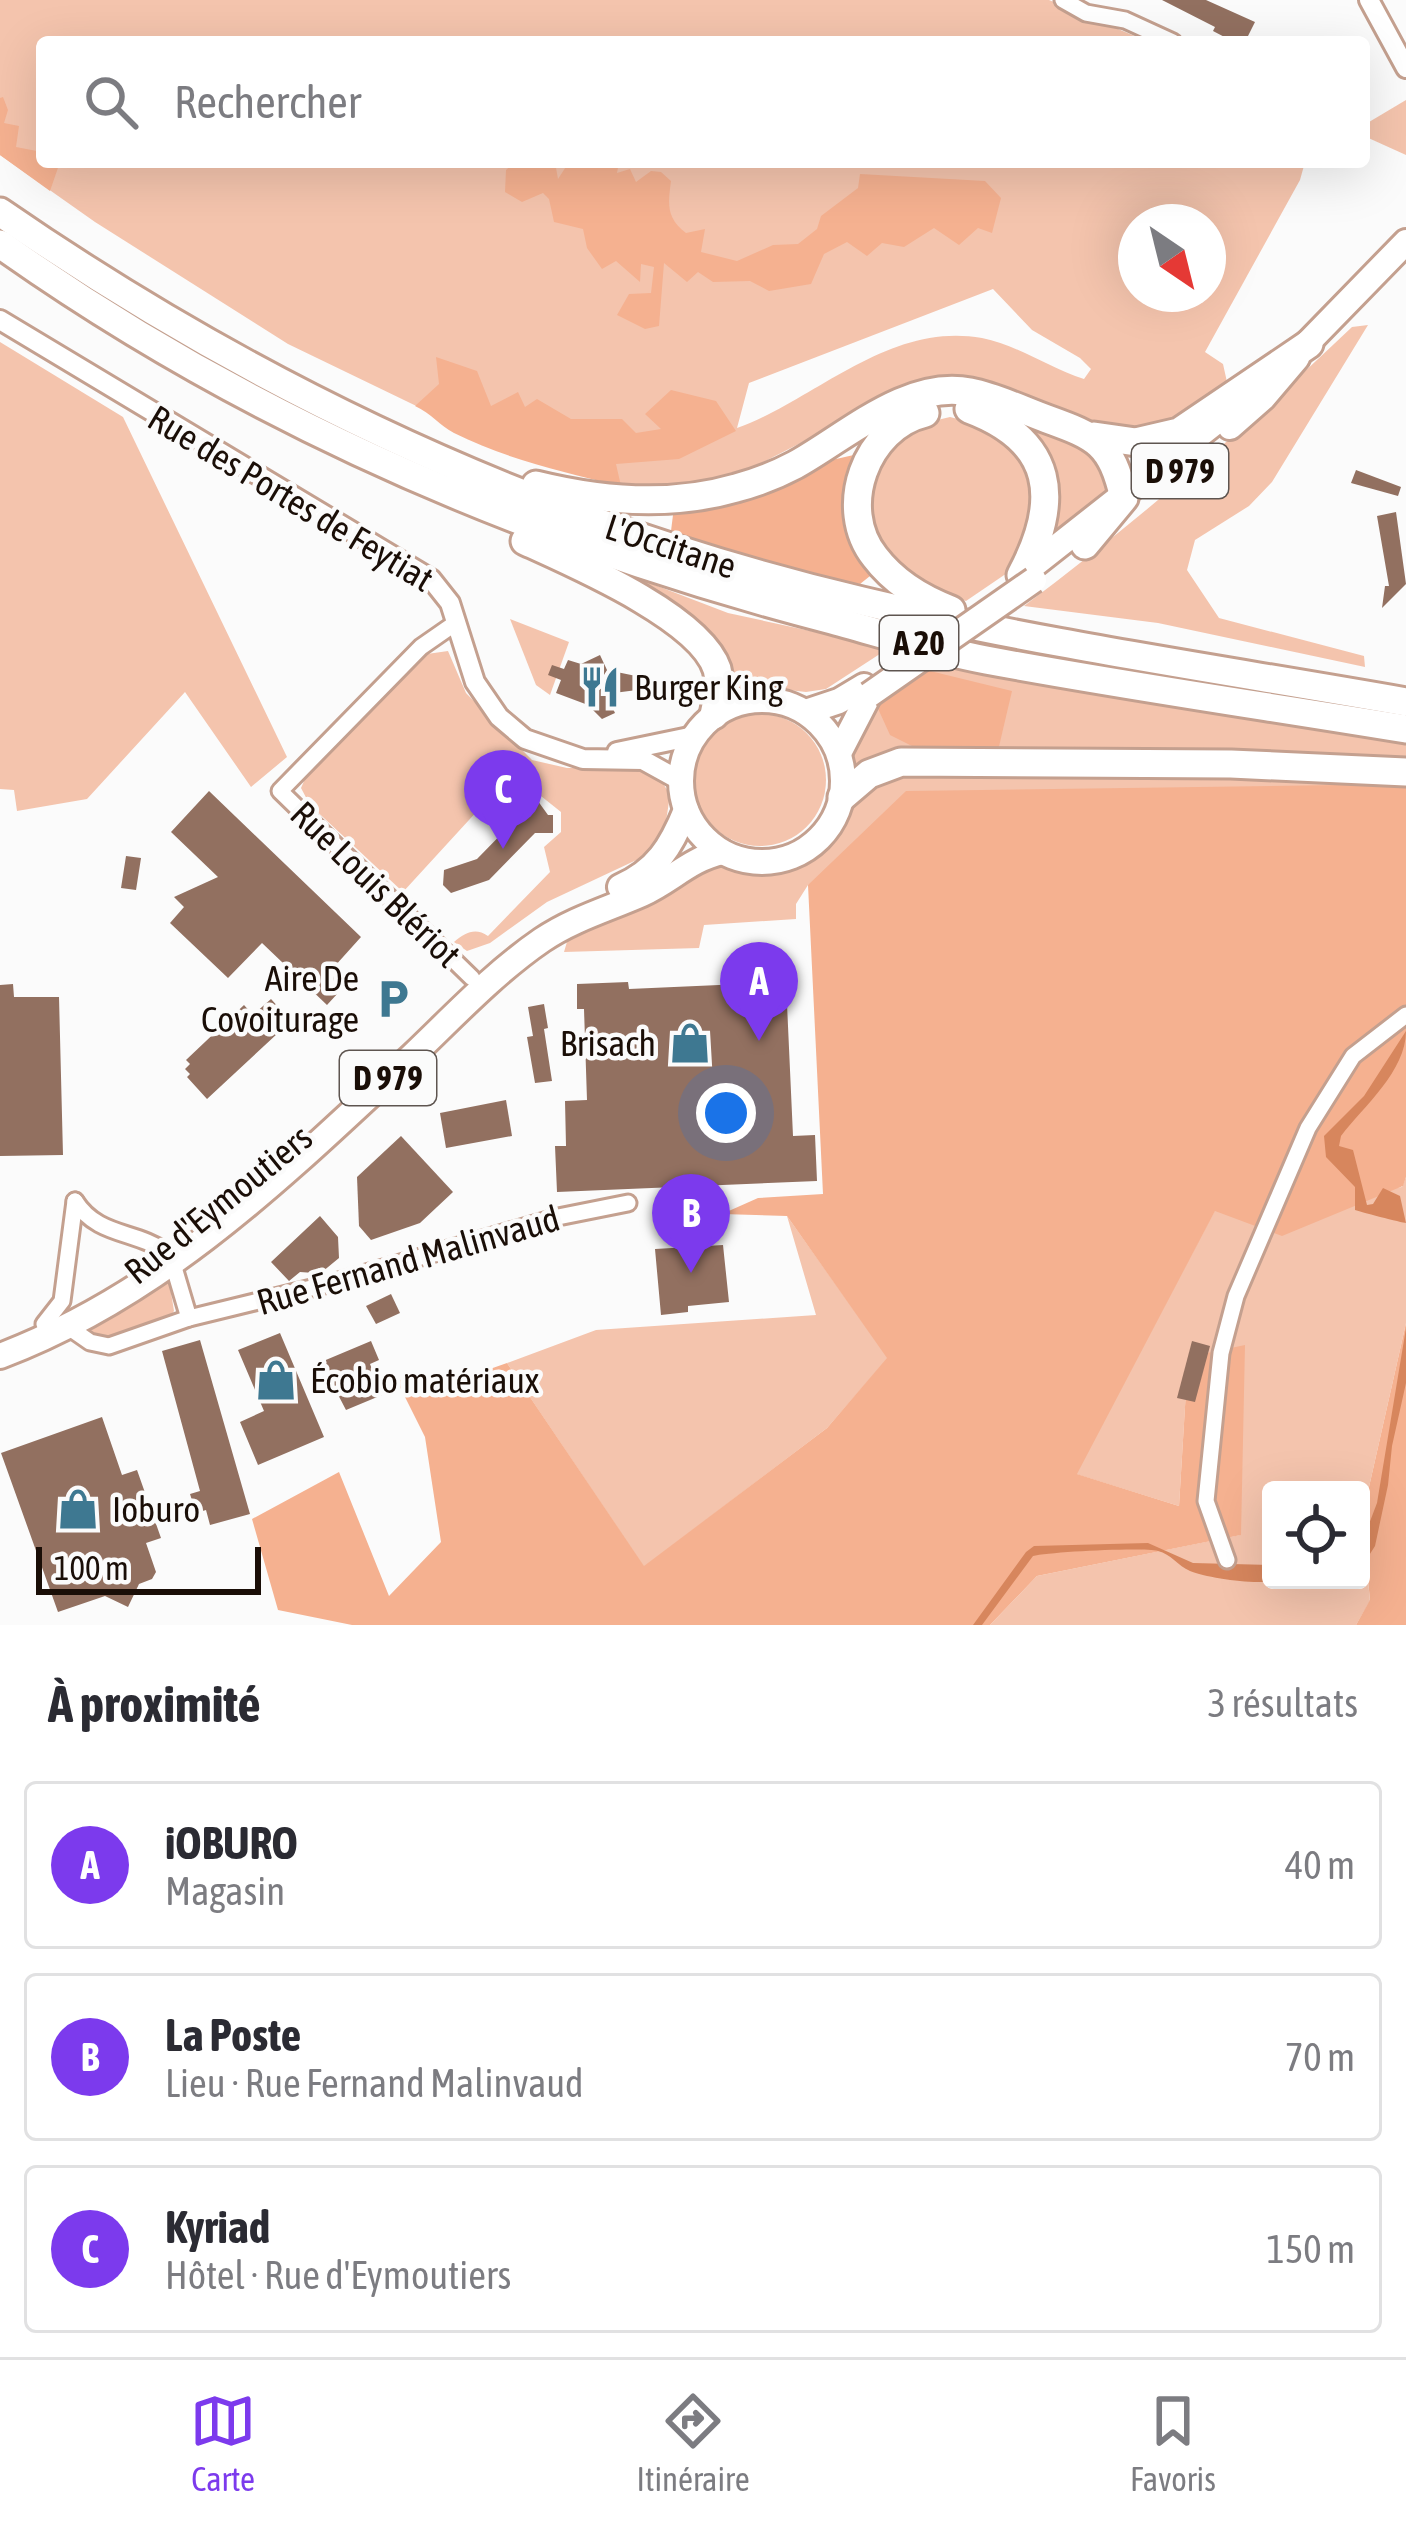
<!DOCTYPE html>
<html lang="fr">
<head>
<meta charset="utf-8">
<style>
  :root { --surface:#fff; --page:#f2f2f3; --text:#2b2b33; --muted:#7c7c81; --line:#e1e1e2; --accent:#7c3aed }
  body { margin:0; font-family:"Asap Condensed",sans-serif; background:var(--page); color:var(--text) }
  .controls { position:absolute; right:36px; bottom:36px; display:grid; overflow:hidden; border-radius:12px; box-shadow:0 12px 48px #0002 }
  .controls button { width:108px; height:108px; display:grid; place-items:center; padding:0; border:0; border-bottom:3px solid var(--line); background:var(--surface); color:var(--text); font:60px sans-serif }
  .compass { position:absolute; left:1118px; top:204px; width:108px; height:108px; border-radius:50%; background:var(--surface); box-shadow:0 12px 48px #0002; rotate:145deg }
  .scale { position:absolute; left:36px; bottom:30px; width:225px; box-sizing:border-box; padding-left:12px; border:6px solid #1a0e07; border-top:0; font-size:33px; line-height:42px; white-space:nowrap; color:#1a0e07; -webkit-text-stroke:9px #fbfbfb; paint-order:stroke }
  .you { position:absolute; left:726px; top:1113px; width:42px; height:42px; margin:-30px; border:9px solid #fff; border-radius:50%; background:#1a73e8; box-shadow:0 0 0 18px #1a73e833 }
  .badge { display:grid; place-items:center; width:78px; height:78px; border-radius:50%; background:var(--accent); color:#fff; font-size:39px; font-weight:700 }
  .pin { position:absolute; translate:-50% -99px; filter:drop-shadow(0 3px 6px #0008) }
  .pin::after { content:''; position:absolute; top:63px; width:42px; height:36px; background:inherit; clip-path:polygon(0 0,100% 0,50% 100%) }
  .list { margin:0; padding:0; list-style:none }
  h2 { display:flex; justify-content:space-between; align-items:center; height:156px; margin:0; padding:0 48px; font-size:51px }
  h2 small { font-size:39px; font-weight:400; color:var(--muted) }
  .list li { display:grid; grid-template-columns:78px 1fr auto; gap:36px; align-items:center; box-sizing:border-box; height:168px; margin:0 24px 24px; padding:0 24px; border:3px solid var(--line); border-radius:12px }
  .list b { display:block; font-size:45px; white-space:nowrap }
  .list p { margin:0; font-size:39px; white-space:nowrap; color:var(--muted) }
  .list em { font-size:39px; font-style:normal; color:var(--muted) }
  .icon { flex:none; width:66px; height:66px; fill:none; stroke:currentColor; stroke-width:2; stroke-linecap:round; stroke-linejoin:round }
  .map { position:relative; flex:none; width:1406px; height:1625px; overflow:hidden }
  .search { position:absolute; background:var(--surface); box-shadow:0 12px 48px #0002; left:36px; right:36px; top:36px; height:132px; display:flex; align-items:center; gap:30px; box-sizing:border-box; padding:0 42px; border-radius:12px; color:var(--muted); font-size:45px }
  .sheet { height:732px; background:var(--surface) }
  nav { display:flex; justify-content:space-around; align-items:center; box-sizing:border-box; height:168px; border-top:3px solid var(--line); background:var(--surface); font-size:33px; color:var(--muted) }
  nav a { display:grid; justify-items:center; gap:6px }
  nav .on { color:var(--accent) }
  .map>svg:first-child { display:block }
</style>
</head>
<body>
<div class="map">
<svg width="1406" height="1625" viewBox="0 0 1406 1625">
  <rect width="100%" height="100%" fill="#fbfbfb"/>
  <g fill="#f4c4ad" fill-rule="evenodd">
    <path d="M 0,0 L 1049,0 L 1149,42 L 42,42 L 42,162 L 1305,162 L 1300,180 L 1205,352 L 1223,364 L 1227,382 L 1167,423 L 1138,427 L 1091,424 L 1025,394 L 958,377 L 910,387 L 744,472 L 671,487 L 621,486 L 435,415 L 288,344 L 95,222 L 0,155 ZM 1136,222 L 1208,222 L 1208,294 L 1136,294 ZM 993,289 L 1032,330 L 1080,358 L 1091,369 L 1084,379 C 1049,368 1018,345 982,338 C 889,321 815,400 737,428 L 749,383 Z"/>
    <polygon points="1406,100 1406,155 1364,136 1364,125"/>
    <path d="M 1368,325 L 1272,482 L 1249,506 L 1195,540 L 1187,570 L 1219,618 L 1364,656 L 1365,667 L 1158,623 L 1024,606 C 1140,519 1247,427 1352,327 Z"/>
    <polygon points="0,342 123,417 287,757 251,787 185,692 87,799 17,811 14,790 0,789"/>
    <polygon points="992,406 1096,454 1112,493 1052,539 1056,510"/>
    <path d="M 950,417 L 993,428 L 1029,461 L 1038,511 L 1013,569 L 966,601 C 937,589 908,579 886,555 C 880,548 878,539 875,530 C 856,474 895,428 950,417 Z"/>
    <polygon points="600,564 728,613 889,648 826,689 806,692 762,687 724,696 726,672"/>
    <polygon points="510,619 569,642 550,695 536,685"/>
    <path d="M 448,651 L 466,693 L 532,760 L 567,768 L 640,768 L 660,778 L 670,795 L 665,828 L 645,856 L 547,902 L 490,943 L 467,951 L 454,942 C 465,933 475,927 488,936 L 550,872 L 544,847 L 561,832 L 561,812 L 512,773 L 403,892 L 310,805 L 301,788 L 308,772 L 420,655 Z"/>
    <polygon points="932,659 1406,742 1406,763 852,775 851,734 876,700"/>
    <circle cx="760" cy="780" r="66"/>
    <polygon points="886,770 1260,774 1406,784 808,885 796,904 796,919 704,925 699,948 564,952 569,935 714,860 754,869 783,869 821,852 856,791"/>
    <path d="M 1406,1177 L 1406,1323 L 1362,1518 L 1370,1601 L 1356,1625 L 990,1625 L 1037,1576 L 1240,1535 L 1188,1358 L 1179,1506 L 1076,1474 L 1215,1210 L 1402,1187 ZM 1271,1490 L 1361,1490 L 1361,1580 L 1271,1580 Z"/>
    <polygon points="787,1216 888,1358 827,1428 644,1567 507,1363 596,1330 816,1315"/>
    <polygon points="169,1280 174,1311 169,1318 118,1336 91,1334 92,1325"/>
  </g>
  <g fill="#f5b190">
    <polygon points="3,97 8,110 4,123 19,126 16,147 42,152 42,162 60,162 50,191 0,155 0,98"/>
    <path d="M 515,162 L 555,162 L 558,179 L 569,162 L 619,162 L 617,173 L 630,169 L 636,182 L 651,171 L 661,172 L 671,181 C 668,204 666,218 686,233 L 705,229 L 701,252 L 737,261 L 773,245 L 798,244 L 817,229 L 821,216 L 858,188 L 860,174 L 985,181 L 1001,198 L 992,233 L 978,228 L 959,245 L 934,228 L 904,247 L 882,243 L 867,256 L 847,242 L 824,254 L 811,284 L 769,291 L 750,281 L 713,282 L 698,272 L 687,282 L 664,263 L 659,326 L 645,329 L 617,315 L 629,294 L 651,293 L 654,267 L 641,264 L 640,282 L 616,261 L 602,269 L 587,248 L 583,229 L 554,222 L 549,199 L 543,193 L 522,202 L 505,192 L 506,170 Z"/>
    <path d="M 436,357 L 477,371 L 491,406 L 518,392 L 525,407 L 537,399 L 571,419 L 622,419 L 636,433 L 661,429 L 645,414 L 671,390 L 716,401 L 736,431 L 679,459 L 616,464 L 621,486 C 564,472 508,460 454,433 C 440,426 431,413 415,406 L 439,384 Z"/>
    <path d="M 858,454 C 834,510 850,522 875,572 L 860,584 L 776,569 L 671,531 L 673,515 C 730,487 795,468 858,454 Z"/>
    <polygon points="922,669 1012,691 997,755 930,755 890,735 875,702"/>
    <polygon points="1406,784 1406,1177 1403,1186 1282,1236 1215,1211 1077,1474 1179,1506 1188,1357 1245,1345 1241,1535 1037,1576 990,1625 352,1625 278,1610 252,1519 339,1472 389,1596 441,1542 425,1437 397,1381 418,1374 430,1390 507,1363 644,1566 827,1428 887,1358 787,1216 722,1214 758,1198 823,1194 808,885 906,791"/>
    <polygon points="1406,1323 1406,1625 1356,1625 1370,1600 1362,1518"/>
  </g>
  <g fill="#d7865d">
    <path d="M 1406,1031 C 1406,1071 1364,1106 1341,1136 L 1339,1146 L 1353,1150 L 1367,1205 L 1373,1204 L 1383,1188 L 1400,1196 L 1406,1223 C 1403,1223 1357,1211 1355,1210 L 1355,1187 L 1326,1157 L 1324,1136 L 1364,1096 Z"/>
    <polygon points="1406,1328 1406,1383 1392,1446 1388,1485 1375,1546 1361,1568 1361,1545 1377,1503"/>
    <path d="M 1148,1543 L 1193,1563 L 1271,1565 L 1271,1580 L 1275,1580 C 1260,1586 1207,1578 1190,1571 C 1178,1566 1171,1554 1158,1551 C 1142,1547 1049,1552 1033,1556 L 982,1625 L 973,1625 L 1026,1552 L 1034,1546 Z"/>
  </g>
  <g fill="#927060">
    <polygon points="1162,0 1206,0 1255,22 1245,42 1234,42 1213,31 1215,27"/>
    <polygon points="1356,470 1401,487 1398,496 1351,483"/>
    <polygon points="1396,512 1406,584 1382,608 1385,586 1389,586 1377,516"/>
    <polygon points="600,655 607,670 636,676 637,690 606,694 615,713 602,719 588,705 556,693 561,680 548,675 552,665 564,669 568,660 581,664"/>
    <polygon points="209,791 361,937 334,967 349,981 327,1005 262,943 228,978 170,923 184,907 174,897 218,877 171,832"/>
    <polygon points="518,797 535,797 548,815 553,815 553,833 535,833 489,880 451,893 443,885 444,870 477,859 519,816"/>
    <polygon points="126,856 141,858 136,890 121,888"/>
    <polygon points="628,982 629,989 786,982 793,1136 815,1135 817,1181 557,1192 555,1146 566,1146 565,1101 587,1100 584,1009 577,1009 577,984"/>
    <polygon points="13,984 14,997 59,997 63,1155 0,1156 0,985"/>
    <polygon points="271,999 291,1021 207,1099 187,1077 190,1074 185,1069 190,1064 186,1060 244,1005 253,1015"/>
    <polygon points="544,1004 548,1028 544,1029 552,1081 535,1083 527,1037 533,1036 528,1007"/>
    <polygon points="506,1100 512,1136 446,1148 440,1113"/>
    <polygon points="401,1136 453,1192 420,1223 371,1240 359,1226 357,1177"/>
    <polygon points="320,1216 338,1237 339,1258 322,1272 319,1268 314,1273 300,1272 289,1281 271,1262"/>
    <polygon points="723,1245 729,1302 688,1306 688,1312 661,1315 655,1249"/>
    <polygon points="391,1294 400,1313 376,1324 366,1306"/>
    <polygon points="280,1333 324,1437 258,1465 240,1422 264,1411 238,1350"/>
    <polygon points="200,1340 250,1514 210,1525 206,1510 196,1513 190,1494 200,1491 162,1351"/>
    <polygon points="371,1341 379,1360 370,1364 382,1395 346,1410 321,1362"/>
    <polygon points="1192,1341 1210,1346 1195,1402 1177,1398"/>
    <polygon points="102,1417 122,1475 137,1470 161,1538 146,1543 156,1572 152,1579 139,1584 128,1607 105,1596 58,1612 1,1453"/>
  </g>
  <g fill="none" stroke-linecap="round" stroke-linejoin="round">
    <g stroke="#c4a08f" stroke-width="21">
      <g id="minor">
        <polyline points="1063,0 1086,13 1125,20 1173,42"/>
        <polyline points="457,622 421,647 280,791 472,978"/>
        <path d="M 75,1201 C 98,1237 135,1230 166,1252"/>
        <polyline points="173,1264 189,1318"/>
        <polyline points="44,1324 62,1301 75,1201"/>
        <polyline points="67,1326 90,1342 109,1346 189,1318 332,1283 558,1217 628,1203"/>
        <polyline points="1227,1560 1206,1501 1221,1353 1236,1296 1308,1128 1353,1056 1406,1015"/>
      </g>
    </g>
    <g stroke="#c4a08f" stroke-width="24">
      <g id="tertiary">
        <polyline points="1369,0 1406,68"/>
        <polyline points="0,320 431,579 450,603 475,682 499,717 525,739 583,759 643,760 681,781"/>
        <polyline points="617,752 694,736"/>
      </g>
    </g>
    <g stroke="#c4a08f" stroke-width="30">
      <g id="primary">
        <polyline points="1295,356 1406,242"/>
        <polyline points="1230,427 1263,398 1297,358"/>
        <polyline points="1021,575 1236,406"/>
        <circle cx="762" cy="781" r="81"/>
        <polyline points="806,712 839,701 864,686"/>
        <polyline points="839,753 869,695"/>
        <path d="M 620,887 C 657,870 671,847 686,810"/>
        <path d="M 0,1356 C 164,1294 286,1173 412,1056 C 454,1016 494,973 542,940 C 573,919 608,909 642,894 C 671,881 690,859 722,852"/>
      </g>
    </g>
    <g stroke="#c4a08f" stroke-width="33">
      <g id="motorway">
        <path d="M 0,212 C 265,395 549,527 862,601 C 1041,644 1225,670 1406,702"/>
        <path d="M 0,244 C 251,422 532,542 828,619 C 880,633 933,650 986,660 C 1125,686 1266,706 1406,729"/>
        <path d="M 969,409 C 1055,441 1061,500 1021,575"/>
        <path d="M 925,413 C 866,427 836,508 875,557 C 894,582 922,599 951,610"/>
        <polyline points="1094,436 1136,442 1179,432 1309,344"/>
        <path d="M 536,485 C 601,501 671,507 736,488 C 755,483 778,474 795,465 C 846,437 908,379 970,392 C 996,397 1022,410 1047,419 C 1097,437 1111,443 1124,498 L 1085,545"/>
        <path d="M 525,541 C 573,563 700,617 717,669 C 721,683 717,701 714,715"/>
        <polyline points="842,797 869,774 901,762 1231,764 1406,772"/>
      </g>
    </g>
    <use href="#minor" stroke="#fff" stroke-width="15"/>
    <use href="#tertiary" stroke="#fff" stroke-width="18"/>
    <use href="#primary" stroke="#fff" stroke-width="24"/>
    <use href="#motorway" stroke="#fff" stroke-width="27"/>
    <g stroke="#c4a08f" stroke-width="30" stroke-linecap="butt">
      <polyline id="primary-bridge" points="869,695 1034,580"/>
    </g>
    <use href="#primary-bridge" stroke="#fff" stroke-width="24"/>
  </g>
  <defs>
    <g id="restaurant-bare" transform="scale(3.24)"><path d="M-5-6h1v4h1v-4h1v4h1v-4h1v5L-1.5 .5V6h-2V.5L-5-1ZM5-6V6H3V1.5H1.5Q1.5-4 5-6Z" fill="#3e7891" stroke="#fbfbfb" stroke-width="2.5" paint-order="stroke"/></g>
    <g id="parking-bare" transform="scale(3.24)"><path d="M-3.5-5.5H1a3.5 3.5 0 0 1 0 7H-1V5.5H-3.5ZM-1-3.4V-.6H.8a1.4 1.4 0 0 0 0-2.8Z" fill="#3e7891" stroke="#fbfbfb" stroke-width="2.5" paint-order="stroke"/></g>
    <g id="shop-bare" transform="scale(3.24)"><path d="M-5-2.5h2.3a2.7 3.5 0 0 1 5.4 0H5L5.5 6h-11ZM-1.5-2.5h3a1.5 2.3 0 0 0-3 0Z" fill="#3e7891" stroke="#fbfbfb" stroke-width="2.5" paint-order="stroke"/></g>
  </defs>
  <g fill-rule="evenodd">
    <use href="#restaurant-bare" x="600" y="687"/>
    <use href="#parking-bare" x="393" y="999"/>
    <use href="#shop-bare" x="690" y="1043"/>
    <use href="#shop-bare" x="276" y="1380"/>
    <use href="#shop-bare" x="78" y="1509"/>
  </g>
  <g text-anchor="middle" stroke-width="9" stroke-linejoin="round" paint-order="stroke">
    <g fill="#fbfbfb" stroke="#5e5550" stroke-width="3">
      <rect x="1132" y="444" width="96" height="54" rx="9"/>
      <rect x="880" y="616" width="78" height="54" rx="9"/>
      <rect x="340" y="1051" width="96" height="54" rx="9"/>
    </g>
    <g font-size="33" font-weight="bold" fill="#1a0e07">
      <text x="1180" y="483">D 979</text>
      <text x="919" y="655">A 20</text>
      <text x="388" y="1090">D 979</text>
    </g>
    <g font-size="36" fill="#1a0e07" stroke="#fbfbfb">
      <text transform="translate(291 498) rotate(31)" y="13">Rue des Portes de Feytiat</text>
      <text transform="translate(671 546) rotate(18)" y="13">L'Occitane</text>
      <text transform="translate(376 884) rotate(44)" y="13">Rue Louis Blériot</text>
      <text transform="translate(218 1204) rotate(-39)" y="13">Rue d'Eymoutiers</text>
      <text transform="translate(408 1260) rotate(-16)" y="13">Rue Fernand Malinvaud</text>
    </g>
    <g font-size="36" fill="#1a0e07" stroke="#fbfbfb" text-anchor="start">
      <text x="634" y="700">Burger King</text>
      <text x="359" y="991" text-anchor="end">Aire De<tspan x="359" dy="41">Covoiturage</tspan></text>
      <text x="656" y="1056" text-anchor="end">Brisach</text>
      <text x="310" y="1393">Écobio matériaux</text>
      <text x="112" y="1522">Ioburo</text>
    </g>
  </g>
</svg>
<div class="controls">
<button><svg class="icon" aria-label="locate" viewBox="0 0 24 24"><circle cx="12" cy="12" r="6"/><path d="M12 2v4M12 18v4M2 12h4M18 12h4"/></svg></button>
</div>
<svg class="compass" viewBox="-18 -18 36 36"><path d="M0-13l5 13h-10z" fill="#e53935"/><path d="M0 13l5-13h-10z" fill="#7c7c81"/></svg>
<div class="scale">100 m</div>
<div class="you"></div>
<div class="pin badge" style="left:759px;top:1041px">A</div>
<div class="pin badge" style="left:691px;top:1273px">B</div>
<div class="pin badge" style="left:503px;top:849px">C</div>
<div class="search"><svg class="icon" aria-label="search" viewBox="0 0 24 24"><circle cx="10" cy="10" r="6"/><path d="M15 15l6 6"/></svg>Rechercher</div>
</div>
<section class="sheet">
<h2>À proximité<small>3 résultats</small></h2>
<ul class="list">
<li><span class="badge">A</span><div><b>iOBURO</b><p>Magasin</p></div><em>40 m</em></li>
<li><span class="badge">B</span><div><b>La Poste</b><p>Lieu · Rue Fernand Malinvaud</p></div><em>70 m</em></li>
<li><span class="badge">C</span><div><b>Kyriad</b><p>Hôtel · Rue d'Eymoutiers</p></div><em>150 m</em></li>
</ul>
</section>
<nav>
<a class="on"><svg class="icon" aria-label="map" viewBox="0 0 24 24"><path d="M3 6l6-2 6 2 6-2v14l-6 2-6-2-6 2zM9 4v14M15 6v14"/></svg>Carte</a>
<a><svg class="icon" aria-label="directions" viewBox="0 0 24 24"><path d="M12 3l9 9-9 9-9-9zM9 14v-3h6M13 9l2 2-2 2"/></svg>Itinéraire</a>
<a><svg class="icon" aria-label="saved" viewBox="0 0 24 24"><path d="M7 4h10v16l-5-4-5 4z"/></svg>Favoris</a>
</nav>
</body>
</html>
